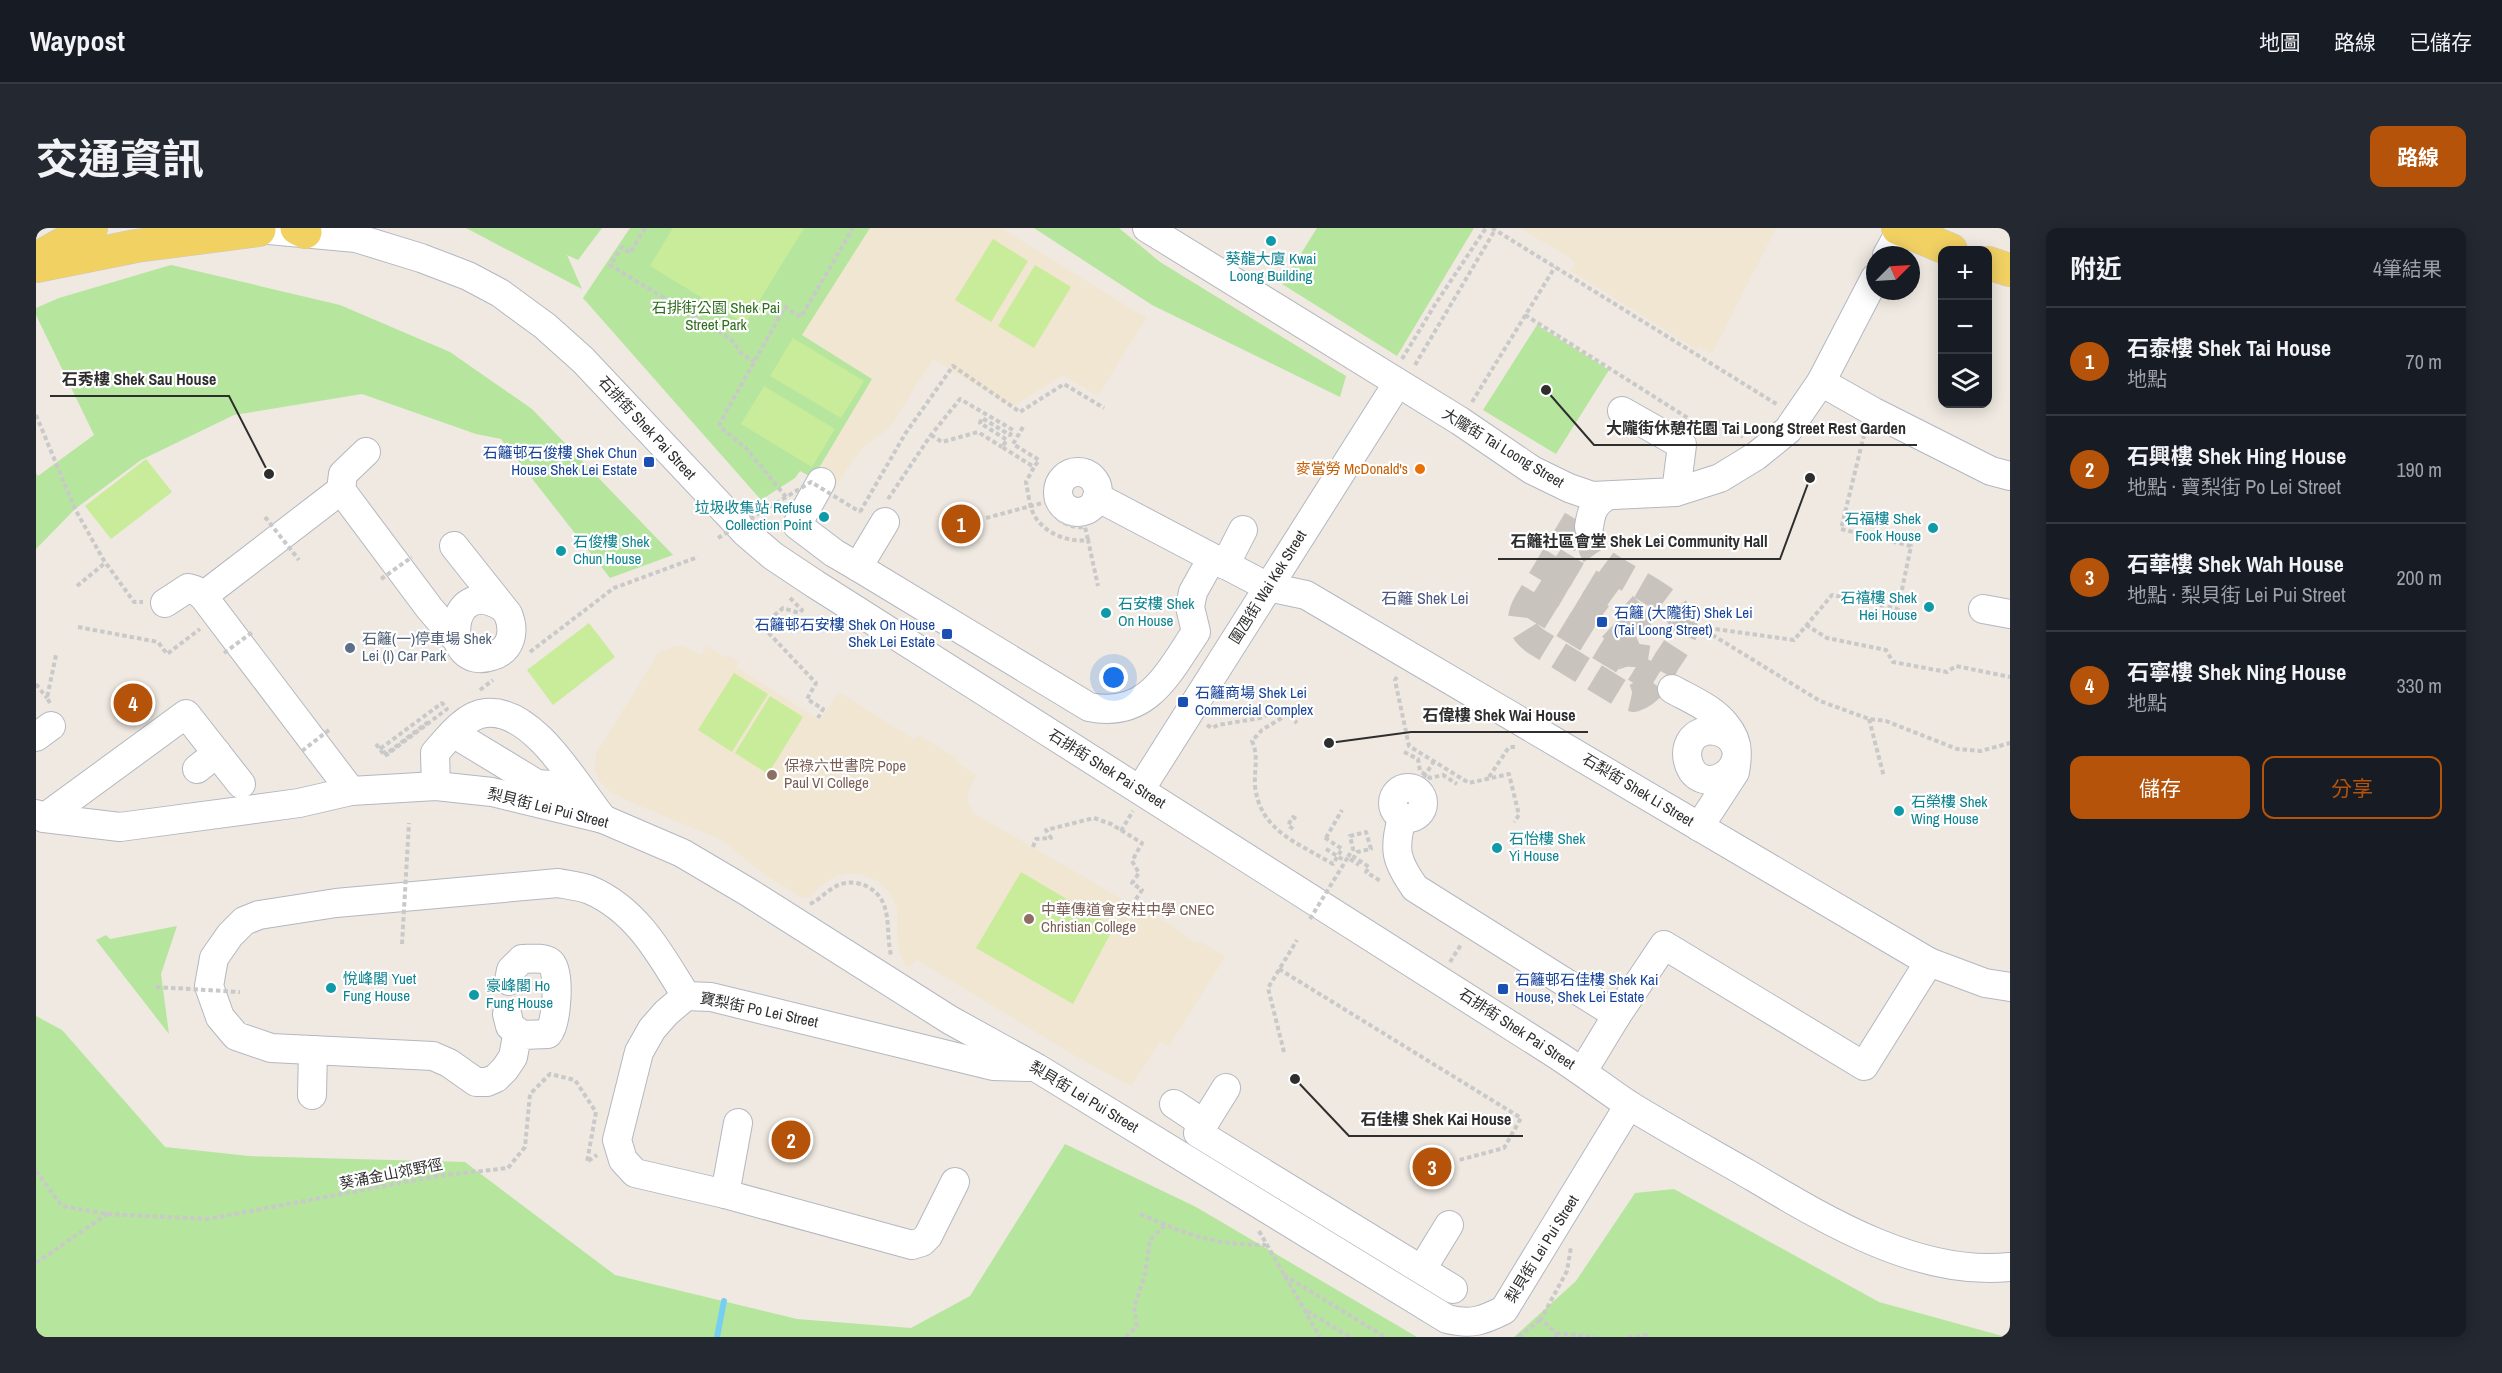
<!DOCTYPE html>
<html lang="zh-TW">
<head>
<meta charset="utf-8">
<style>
  :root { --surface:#171b24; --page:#242831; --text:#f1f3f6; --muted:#9ea1a6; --line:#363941; --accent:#b45309 }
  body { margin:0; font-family:"Archivo Narrow","Noto Sans TC",sans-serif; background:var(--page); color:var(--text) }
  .controls { position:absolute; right:18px; top:18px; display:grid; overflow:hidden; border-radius:12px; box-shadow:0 3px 15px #0003 }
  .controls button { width:54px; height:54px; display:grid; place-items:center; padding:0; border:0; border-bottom:2px solid var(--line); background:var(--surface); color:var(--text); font:30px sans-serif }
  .compass { position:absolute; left:1830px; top:18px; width:54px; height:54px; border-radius:50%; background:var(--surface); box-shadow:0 3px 15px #0003; rotate:66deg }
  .you { position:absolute; left:1078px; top:450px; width:21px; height:21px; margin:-15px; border:4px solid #fff; border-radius:50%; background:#1a73e8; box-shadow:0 0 0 9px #1a73e833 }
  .badge { display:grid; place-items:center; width:39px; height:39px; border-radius:50%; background:var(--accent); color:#fff; font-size:20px; font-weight:700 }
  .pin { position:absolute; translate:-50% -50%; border:3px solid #fff; box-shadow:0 2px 6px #0006 }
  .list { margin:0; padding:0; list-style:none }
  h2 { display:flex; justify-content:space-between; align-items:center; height:78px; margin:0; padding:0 24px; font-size:26px }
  h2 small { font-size:20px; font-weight:400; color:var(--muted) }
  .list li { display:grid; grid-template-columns:39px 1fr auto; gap:18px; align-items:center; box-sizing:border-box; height:108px; padding:0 24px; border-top:2px solid var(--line) }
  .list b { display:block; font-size:22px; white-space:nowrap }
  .list p { margin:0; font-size:20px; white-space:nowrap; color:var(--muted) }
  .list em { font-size:20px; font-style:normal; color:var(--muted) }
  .actions { display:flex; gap:12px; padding:18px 24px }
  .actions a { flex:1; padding:14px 0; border:2px solid var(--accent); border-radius:12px; text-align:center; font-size:21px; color:var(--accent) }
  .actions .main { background:var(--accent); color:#fff }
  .icon { flex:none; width:33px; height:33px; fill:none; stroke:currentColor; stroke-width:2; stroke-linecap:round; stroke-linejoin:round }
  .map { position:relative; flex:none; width:1974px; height:1109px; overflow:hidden; border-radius:12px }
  header { display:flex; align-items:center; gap:36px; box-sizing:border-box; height:84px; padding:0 30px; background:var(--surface); border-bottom:2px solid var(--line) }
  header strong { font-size:28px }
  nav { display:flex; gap:33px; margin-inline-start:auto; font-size:21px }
  .intro { display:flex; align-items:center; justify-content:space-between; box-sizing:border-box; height:144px; padding:0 36px }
  h1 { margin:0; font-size:42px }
  .button { padding:15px 27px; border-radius:12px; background:var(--accent); color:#fff; font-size:21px; font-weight:700 }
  main { display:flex; gap:36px; padding:0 36px }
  aside { flex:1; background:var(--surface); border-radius:12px; box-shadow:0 3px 15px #0003 }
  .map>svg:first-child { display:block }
</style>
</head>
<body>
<header>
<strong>Waypost</strong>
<nav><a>地圖</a><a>路線</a><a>已儲存</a></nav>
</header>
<div class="intro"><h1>交通資訊</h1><a class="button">路線</a></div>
<main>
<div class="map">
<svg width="1974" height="1109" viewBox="0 0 1974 1109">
  <rect width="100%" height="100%" fill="#efe9e1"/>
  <g fill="#f0e6d1">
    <polygon points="834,0 965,0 1110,90 1062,168 1027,147 976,179 897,131 854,199 826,220 797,261 777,250 836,151 766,107"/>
    <polygon points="1483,0 1740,0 1676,126 1664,119 1661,122 1535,43 1539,34 1533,29"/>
    <polygon points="640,418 648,418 665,427 671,418 690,430 692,427 702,434 700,439 784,492 803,464 879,512 882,507 921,530 919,533 940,547 932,565 932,572 936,584 1096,677 1134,696 1156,713 1160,715 1162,712 1189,729 1133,818 1124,813 1095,858 1043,830 881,732 872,739 867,734 862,720 861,680 853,664 844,654 830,648 813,645 798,649 783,659 774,669 767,670 731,648 684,611 594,574 573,563 563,552 559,543 560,526 623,424"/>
  </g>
  <g fill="#b6e59e">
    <polygon points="430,0 566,0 542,32 531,27 546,61"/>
    <polygon points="594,0 834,0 766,107 836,151 777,250 764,243 759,250 725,272 547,70"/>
    <polygon points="998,0 1083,0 1124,34 1310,148 1304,169 1116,77"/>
    <polygon points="1281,0 1438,0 1361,128 1246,56"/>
    <polygon points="135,37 304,77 414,124 496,181 637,327 574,350 465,211 440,206 326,166 198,187 105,232 39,281 0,321 0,245 2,248 58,207 0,87 0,80 23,70"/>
    <polygon points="1501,97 1573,142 1520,226 1447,182"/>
    <polygon points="141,698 125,746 133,806 60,712 70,707 74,711"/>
    <polygon points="0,788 26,802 129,919 213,928 429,934 579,1047 761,1091 875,1100 934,1068 1029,916 1160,979 1381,1109 0,1109"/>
    <polygon points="1638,961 1843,1074 1970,1109 1478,1109 1540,1053 1599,965"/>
  </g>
  <g fill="#c9ec9a">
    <polygon points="637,0 768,0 709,96 614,38"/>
    <polygon points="957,11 992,33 955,94 919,72"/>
    <polygon points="999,37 1035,59 998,120 962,98"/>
    <polygon points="757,110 828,153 805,190 734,148"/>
    <polygon points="728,158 799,201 776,239 705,196"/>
    <polygon points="110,231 136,264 75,311 49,278"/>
    <polygon points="553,395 579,429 517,477 491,442"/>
    <polygon points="698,445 732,466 696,524 662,502"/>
    <polygon points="734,468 767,489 732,546 699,525"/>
    <polygon points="985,644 1078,699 1037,776 940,720"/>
  </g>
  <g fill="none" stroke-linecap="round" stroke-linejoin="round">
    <polyline stroke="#75cff0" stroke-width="6" points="681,1109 688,1073"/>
    <g stroke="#c8c4bd" stroke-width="28" stroke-dasharray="28 14" stroke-linecap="butt">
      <path d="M 1541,292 L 1492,374 C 1482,391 1484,403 1501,414 L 1589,468 L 1598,470 C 1616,464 1622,449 1631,433 C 1636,425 1644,415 1647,406 C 1656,371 1576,350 1559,326 C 1554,318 1554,308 1553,299"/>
      <path d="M 1517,333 C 1535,345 1598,376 1601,397 C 1603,409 1598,426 1597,439"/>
      <path d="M 1505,353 C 1526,366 1564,385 1580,403 C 1588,412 1592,425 1596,437"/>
      <polyline points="1492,374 1619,452"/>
    </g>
    <g stroke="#b4b7c1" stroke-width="30">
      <g id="minor">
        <path d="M 210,0 L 320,10 L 385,30 L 432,48 L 464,65 L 509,98 L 547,132 L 709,304 L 737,328 L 779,356 L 1510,820 C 1539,838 1565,858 1593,877 C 1632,901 1672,923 1712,946 C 1788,991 1882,1049 1974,1039"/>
        <polyline points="1111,0 1424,193 1496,242 1533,260 1556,268 1640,264 1684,250 1720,228 1752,202 1785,154 1839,50"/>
        <polyline points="1851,27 1865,2"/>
        <polyline points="1785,154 1838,184 1955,243 1974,248"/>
        <polyline points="1586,183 1646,217 1640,264"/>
        <polyline points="330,224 307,246 305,262 394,381 421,412"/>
        <circle cx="1042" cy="264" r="20"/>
        <path d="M 785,254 L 761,297 L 798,325 L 822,339 L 1053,479 C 1112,491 1132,445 1160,404 L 1154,379 L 1157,364 L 1176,330"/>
        <polyline points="1061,269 1232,359 1270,367 1893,734 1949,755 1974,759"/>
        <path d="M 1553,299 C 1555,285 1557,276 1571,268"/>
        <path d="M 418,318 L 472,386 C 479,403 476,422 456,428 C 404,446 410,345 466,379"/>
        <polyline points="1189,337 1207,302"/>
        <polyline points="822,339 849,294"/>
        <polyline points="167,368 315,563"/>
        <polyline points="129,375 152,360 159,362 167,368 305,262"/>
        <polyline points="1947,381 1974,386"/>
        <path d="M 1636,461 C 1654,471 1676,480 1689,496 C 1727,542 1662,574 1652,533 C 1650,525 1651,518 1656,511 C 1669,496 1695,502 1700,521 C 1702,528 1700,537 1699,544 L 1663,599"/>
        <polyline points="417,505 501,556 529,558"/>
        <polyline points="0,509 15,498"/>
        <polyline points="161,541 181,525"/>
        <path d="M 400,558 L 399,525 C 412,510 429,487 450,485 C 498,480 541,559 567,591"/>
        <circle cx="1372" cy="575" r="15"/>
        <polyline points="1104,562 1361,156"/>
        <path d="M 0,586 L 8,590 L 84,599 L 263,575 L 315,563 L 400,558 L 456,564 L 567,591 L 646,625 L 712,664 L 914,792 L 1001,840 L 1411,1091 C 1435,1097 1446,1093 1468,1082 L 1593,877"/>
        <polyline points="8,590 150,486 205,556"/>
        <path d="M 1366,590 C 1357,622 1360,633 1379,660 L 1581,787"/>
        <path d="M 473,753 L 475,742 L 486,731 C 494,731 507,729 514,734 C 525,742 521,796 512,806 L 486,807 L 480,813 L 477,829 L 469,841 L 460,850 L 451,854 L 440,854 L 413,835 L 397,828 L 235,820 L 200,808 L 184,789 L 173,758 L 178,730 L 194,707 L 208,693 L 223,687 L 300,675 L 522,655 C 532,657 544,658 554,662 C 601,682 625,727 650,768"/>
        <polyline points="471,786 474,798 486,807"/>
        <polyline points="1547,843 1581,787 1628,717 1828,838 1893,734"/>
        <polyline points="1190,860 1162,905 1417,1061"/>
        <polyline points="276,867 277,822"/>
        <polyline points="1138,876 1168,896"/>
        <polyline points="919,954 892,1008 886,1014 876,1017 689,966 599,945 587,932 581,912 603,824 616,801 630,785 650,768 675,769 957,838 993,839"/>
        <polyline points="689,966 702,895"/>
        <polyline points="1386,1041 1413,997"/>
      </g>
    </g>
    <g stroke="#c9c9c9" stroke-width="34">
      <g id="major">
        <polyline points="261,0 269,4"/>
        <polyline points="1862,0 1915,22"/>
        <polyline points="7,27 55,0"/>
        <polyline points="1952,35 1974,42"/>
        <polyline points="0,38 100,18 223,2"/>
      </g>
    </g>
    <g stroke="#c9c9c9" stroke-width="4" stroke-dasharray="4.5 3" stroke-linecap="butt">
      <polyline points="609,0 594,25 586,19 574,37 695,111 706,126 718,133"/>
      <polyline points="1456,0 1742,177"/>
      <polyline points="1489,87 1674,204 1680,192 1707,209"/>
      <polyline points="1366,131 1400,75 1450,0"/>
      <polyline points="1379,137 1459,2"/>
      <polyline points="1436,174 1519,39"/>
      <polyline points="0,187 39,281 67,331 98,374 107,374"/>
      <polyline points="987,199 977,216 1003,232 998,239"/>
      <polyline points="895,207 906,214 942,204 966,219"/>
      <polyline points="750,269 710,220 684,199 684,195 749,79 765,89 817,0"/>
      <path d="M 852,271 L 895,207 L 924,171 L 977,202 L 974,207 L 946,190 L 944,195 L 971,212 L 966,219 L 998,239 L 990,254 C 992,264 993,277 998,287 C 1008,305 1032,315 1052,312 L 1062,358"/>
      <polyline points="824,284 869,206 917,138 984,184 1028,156 1068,180"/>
      <path d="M 950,290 L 1010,274 C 1017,290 1031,301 1049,299 L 1052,312"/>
      <polyline points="41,358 69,335"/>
      <polyline points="754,370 766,382 763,385 747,380 726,398 780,455 771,471 787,481 782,490"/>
      <polyline points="1770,397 1791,410 1850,422 1857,434 1911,444 1920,438 1974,449"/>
      <polyline points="42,399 122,414 131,426 164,401"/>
      <polyline points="1672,400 1758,412 1796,367 1862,381 1875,318 1805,301 1829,203"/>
      <polyline points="1670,403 1784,473 1833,491 1850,493 1921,521 1945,523 1974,515"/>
      <polyline points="494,424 578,360 662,329"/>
      <polyline points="1361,449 1359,452 1373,518 1433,555 1473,546 1483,587 1478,594"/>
      <polyline points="0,456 11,470"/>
      <polyline points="444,462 457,452"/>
      <polyline points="14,475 11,470 20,427"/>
      <path d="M 1252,486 L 1226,502 L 1216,513 C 1223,529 1218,541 1219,558 C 1224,603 1262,615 1297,636 L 1306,621 L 1288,609"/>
      <polyline points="1833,491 1848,549"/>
      <polyline points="1171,497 1176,500 1182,497 1224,490 1246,480 1261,495"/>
      <polyline points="348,518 345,520 350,526 392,494"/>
      <polyline points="1368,524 1382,531 1384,543 1394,550 1407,547 1421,556"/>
      <polyline points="1453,549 1473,519 1480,519"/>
      <polyline points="1380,562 1398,533"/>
      <polyline points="1257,601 1252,597 1257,589 1262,592"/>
      <polyline points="1085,603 1097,583"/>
      <polyline points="1290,610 1306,582"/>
      <polyline points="997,619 1000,611 1015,610 1010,602 1058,590 1075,596 1106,615 1096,633 1103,645 1096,655 1106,662 1096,677"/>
      <polyline points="1312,629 1317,621 1314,608 1330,604 1335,621 1321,624 1318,629 1333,639 1330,644 1346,654"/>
      <polyline points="1314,631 1323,637"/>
      <path d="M 774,676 C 785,671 793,660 805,656 C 814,653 825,655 832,659 C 858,673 849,703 855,727"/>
      <polyline points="1414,734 1426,715"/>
      <polyline points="1243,741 1485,890 1468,920 1423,932"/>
      <polyline points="1248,824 1232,760 1261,712"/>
      <polyline points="0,943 26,978 71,986 172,991 402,948 472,940 489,919 494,866 514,846 539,852 560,884 551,934 561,927"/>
      <path d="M 1104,986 C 1152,1007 1177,1017 1230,1017"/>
      <polyline points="1223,1003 1284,1109"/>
      <polyline points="0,1035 71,986"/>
      <polyline points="1248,1047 1349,1109"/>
      <polyline points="1271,1083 1314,1109"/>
      <polyline points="1520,1105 1560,1109"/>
      <polyline points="1090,1109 1101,1098 1098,1079 1109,1047 1114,1012 1129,997"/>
      <polyline points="1483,1109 1505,1091"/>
      <polyline points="1520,1109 1520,1105 1505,1091 1531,1043 1535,1019"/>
      <polyline points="1592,1109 1610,1107 1610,1109"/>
    </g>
    <use href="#minor" stroke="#fff" stroke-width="28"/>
    <use href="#major" stroke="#f2d163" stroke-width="33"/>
    <g stroke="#c9c9c9" stroke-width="4" stroke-dasharray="4.5 3" stroke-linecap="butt">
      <polyline points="229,289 263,332"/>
      <polyline points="682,310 775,254 824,284"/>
      <polyline points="345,351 376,329"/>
      <polyline points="188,425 218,403"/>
      <polyline points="340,516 349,528 411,481 406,475 348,518"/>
      <polyline points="266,523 293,502"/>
      <polyline points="1290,621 1309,633"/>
      <polyline points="1274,691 1312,629"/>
      <polyline points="366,716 373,595"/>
      <polyline points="120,759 204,764"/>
    </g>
  </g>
  <g fill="#0f9aa8" stroke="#fff" stroke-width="2">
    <circle cx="1235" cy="13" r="6"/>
    <circle cx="788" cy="289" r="6"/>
    <circle cx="1897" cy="300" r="6"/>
    <circle cx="525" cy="323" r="6"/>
    <circle cx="1893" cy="379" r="6"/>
    <circle cx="1070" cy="385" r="6"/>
    <circle cx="1863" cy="583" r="6"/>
    <circle cx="1461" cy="620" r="6"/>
    <circle cx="295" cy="760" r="6"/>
    <circle cx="438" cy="767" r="6"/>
  </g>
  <g fill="#1a4fb4" stroke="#fff" stroke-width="2">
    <rect x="607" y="228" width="12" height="12" rx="3"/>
    <rect x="1560" y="388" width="12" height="12" rx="3"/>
    <rect x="905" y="400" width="12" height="12" rx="3"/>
    <rect x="1141" y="468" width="12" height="12" rx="3"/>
    <rect x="1461" y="755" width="12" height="12" rx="3"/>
  </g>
  <circle fill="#e8710a" stroke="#fff" stroke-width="2" cx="1384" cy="241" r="6"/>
  <circle fill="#5c6f8a" stroke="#fff" stroke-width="2" cx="314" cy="420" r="6"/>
  <g fill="#8d6e63" stroke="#fff" stroke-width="2">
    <circle cx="736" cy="547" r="6"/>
    <circle cx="993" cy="691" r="6"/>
  </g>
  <g text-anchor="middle" stroke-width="4.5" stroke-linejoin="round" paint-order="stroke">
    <g font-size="15" fill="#0d838f" stroke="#fff" text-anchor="start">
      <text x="1235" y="36" text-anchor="middle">葵龍大廈 Kwai<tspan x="1235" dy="17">Loong Building</tspan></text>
      <text x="776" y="285" text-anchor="end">垃圾收集站 Refuse<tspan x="776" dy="17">Collection Point</tspan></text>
      <text x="1885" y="296" text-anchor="end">石福樓 Shek<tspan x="1885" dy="17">Fook House</tspan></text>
      <text x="537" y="319">石俊樓 Shek<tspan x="537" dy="17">Chun House</tspan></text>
      <text x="1881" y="375" text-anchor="end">石禧樓 Shek<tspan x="1881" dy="17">Hei House</tspan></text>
      <text x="1082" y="381">石安樓 Shek<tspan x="1082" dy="17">On House</tspan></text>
      <text x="1875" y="579">石榮樓 Shek<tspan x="1875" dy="17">Wing House</tspan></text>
      <text x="1473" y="616">石怡樓 Shek<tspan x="1473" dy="17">Yi House</tspan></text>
      <text x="307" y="756">悅峰閣 Yuet<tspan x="307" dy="17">Fung House</tspan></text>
      <text x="450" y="763">豪峰閣 Ho<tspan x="450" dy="17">Fung House</tspan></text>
    </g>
    <g font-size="15" fill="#2c6e1b" stroke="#fff">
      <text x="680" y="85">石排街公園 Shek Pai<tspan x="680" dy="17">Street Park</tspan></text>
    </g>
    <g font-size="15" fill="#2e2e2e" stroke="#fff">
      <text transform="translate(611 200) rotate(47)" y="5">石排街 Shek Pai Street</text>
      <text transform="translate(1467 220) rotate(31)" y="5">大隴街 Tai Loong Street</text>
      <text transform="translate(1232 359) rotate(-58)" y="5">圍乪街 Wai Kek Street</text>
      <text transform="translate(1071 541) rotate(32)" y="5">石排街 Shek Pai Street</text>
      <text transform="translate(1602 562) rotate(31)" y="5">石梨街 Shek Li Street</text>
      <text transform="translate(512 580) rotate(14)" y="5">梨貝街 Lei Pui Street</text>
      <text transform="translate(723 782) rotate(12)" y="5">寶梨街 Po Lei Street</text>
      <text transform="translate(1481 801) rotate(33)" y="5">石排街 Shek Pai Street</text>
      <text transform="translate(1048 869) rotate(31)" y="5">梨貝街 Lei Pui Street</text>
      <text transform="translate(355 946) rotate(-11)" y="5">葵涌金山郊野徑</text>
      <text transform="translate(1506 1021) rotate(-58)" y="5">梨貝街 Lei Pui Street</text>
    </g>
    <g font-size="15" fill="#164399" stroke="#fff" text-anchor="start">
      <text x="601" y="230" text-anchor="end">石籬邨石俊樓 Shek Chun<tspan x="601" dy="17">House Shek Lei Estate</tspan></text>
      <text x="1578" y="390">石籬 (大隴街) Shek Lei<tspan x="1578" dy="17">(Tai Loong Street)</tspan></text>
      <text x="899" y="402" text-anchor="end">石籬邨石安樓 Shek On House<tspan x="899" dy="17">Shek Lei Estate</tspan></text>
      <text x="1159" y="470">石籬商場 Shek Lei<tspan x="1159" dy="17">Commercial Complex</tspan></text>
      <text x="1479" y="757">石籬邨石佳樓 Shek Kai<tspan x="1479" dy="17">House, Shek Lei Estate</tspan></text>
    </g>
    <g font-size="15" fill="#c56008" stroke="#fff" text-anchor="end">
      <text x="1372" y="246">麥當勞 McDonald's</text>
    </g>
    <g font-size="15" fill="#4e5e75" stroke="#fff" text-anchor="start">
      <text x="326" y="416">石籬(一)停車場 Shek<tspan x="326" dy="17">Lei (I) Car Park</tspan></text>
    </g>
    <g font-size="15" fill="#785e54" stroke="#fff" text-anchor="start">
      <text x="748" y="543">保祿六世書院 Pope<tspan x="748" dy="17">Paul VI College</tspan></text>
      <text x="1005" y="687">中華傳道會安柱中學 CNEC<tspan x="1005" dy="17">Christian College</tspan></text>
    </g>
    <g font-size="16" fill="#4d5680" stroke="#fff">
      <text x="1389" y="376">石籬 Shek Lei</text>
    </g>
  </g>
  <path fill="none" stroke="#2e2e2e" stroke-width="2" d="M233 246L193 168H14M1510 162L1558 217H1881M1774 250L1744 331H1462M1293 515L1375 504H1552M1259 851L1313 908H1487"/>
  <g fill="#2e2e2e" stroke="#fff" stroke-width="2">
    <circle cx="233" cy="246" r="6"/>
    <circle cx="1510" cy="162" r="6"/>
    <circle cx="1774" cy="250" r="6"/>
    <circle cx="1293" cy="515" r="6"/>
    <circle cx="1259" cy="851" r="6"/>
  </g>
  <g font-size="16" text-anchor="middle" font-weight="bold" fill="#2e2e2e" stroke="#fff" stroke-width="4.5" stroke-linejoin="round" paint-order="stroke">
    <text x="103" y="157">石秀樓 Shek Sau House</text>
    <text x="1720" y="206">大隴街休憩花園 Tai Loong Street Rest Garden</text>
    <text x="1603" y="319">石籬社區會堂 Shek Lei Community Hall</text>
    <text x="1463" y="493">石偉樓 Shek Wai House</text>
    <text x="1400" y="897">石佳樓 Shek Kai House</text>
  </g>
</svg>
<div class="controls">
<button>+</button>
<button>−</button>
<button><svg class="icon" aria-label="layers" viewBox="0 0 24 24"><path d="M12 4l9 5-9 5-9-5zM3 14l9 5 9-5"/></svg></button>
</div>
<svg class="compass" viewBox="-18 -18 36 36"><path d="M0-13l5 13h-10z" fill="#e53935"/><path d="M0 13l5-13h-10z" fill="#9ea1a6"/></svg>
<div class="you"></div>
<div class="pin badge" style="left:925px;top:296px">1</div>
<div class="pin badge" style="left:755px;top:912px">2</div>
<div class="pin badge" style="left:1396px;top:939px">3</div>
<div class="pin badge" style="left:97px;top:475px">4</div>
</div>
<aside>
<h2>附近<small>4筆結果</small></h2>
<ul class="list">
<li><span class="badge">1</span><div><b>石泰樓 Shek Tai House</b><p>地點</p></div><em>70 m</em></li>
<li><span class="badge">2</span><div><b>石興樓 Shek Hing House</b><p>地點 · 寶梨街 Po Lei Street</p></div><em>190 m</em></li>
<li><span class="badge">3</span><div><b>石華樓 Shek Wah House</b><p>地點 · 梨貝街 Lei Pui Street</p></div><em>200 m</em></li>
<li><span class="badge">4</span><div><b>石寧樓 Shek Ning House</b><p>地點</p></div><em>330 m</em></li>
</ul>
<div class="actions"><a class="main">儲存</a><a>分享</a></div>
</aside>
</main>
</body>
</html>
